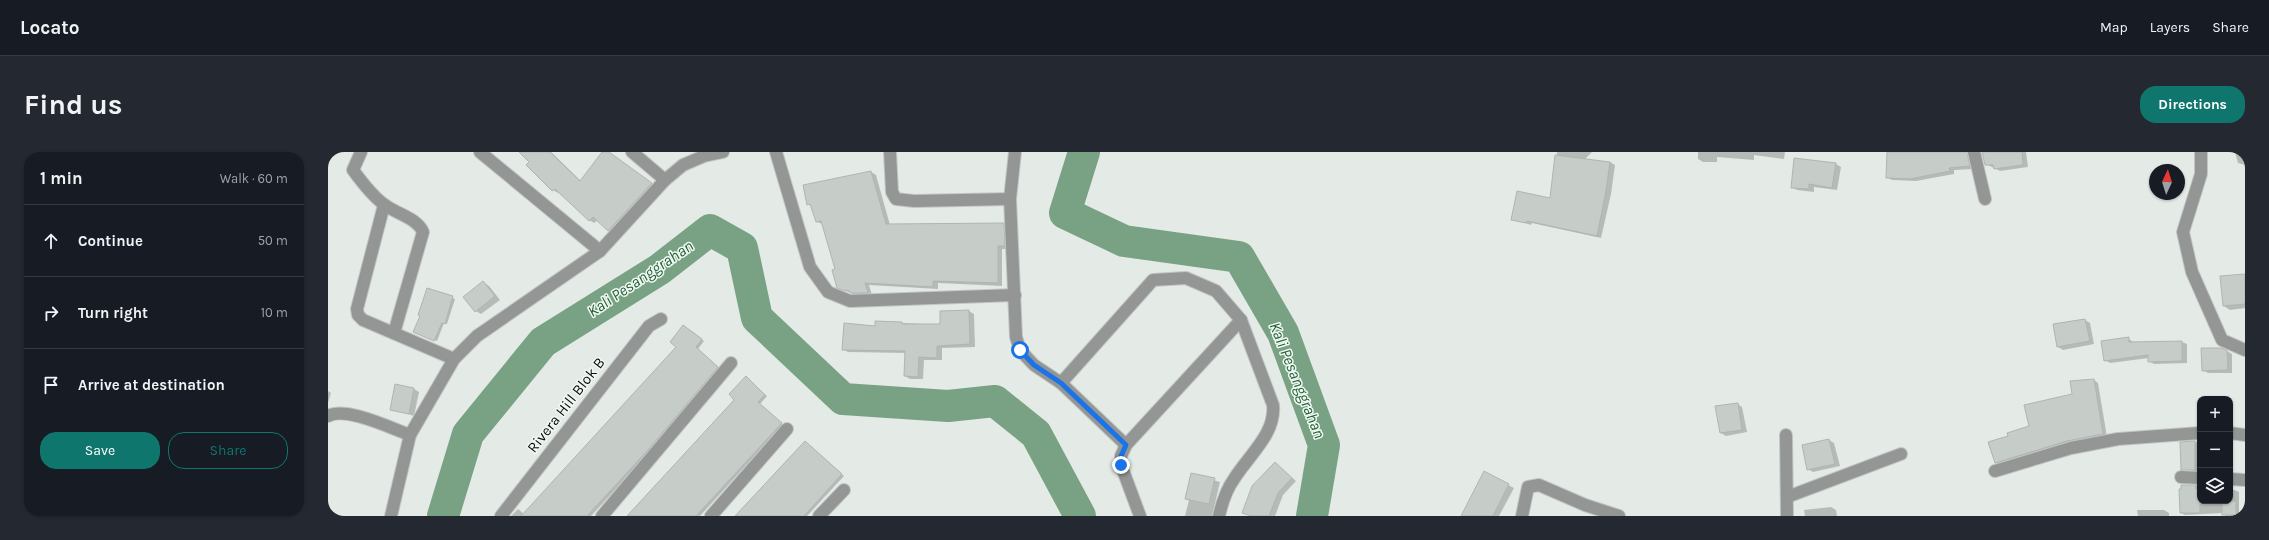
<!DOCTYPE html>
<html lang="en">
<head>
<meta charset="utf-8">
<style>
  :root { --surface:#171b24; --page:#242831; --text:#f1f3f6; --muted:#9ea1a6; --line:#363941; --accent:#0f766e }
  body { margin:0; font-family:Karla,sans-serif; background:var(--page); color:var(--text) }
  .controls { position:absolute; right:12px; bottom:12px; display:grid; overflow:hidden; border-radius:8px; box-shadow:0 1px 3px #0004 }
  .controls button { width:36px; height:36px; display:grid; place-items:center; padding:0; border:0; border-bottom:1px solid var(--line); background:var(--surface); color:var(--text); font:20px sans-serif }
  .compass { position:absolute; left:1821px; top:12px; width:36px; height:36px; border-radius:50%; background:var(--surface); box-shadow:0 1px 3px #0004; rotate:4deg }
  .stop { position:absolute; width:12px; height:12px; margin:-9px; border:3px solid #1a73e8; border-radius:50%; background:#fff }
  .stop.end { background:#1a73e8; border-color:#fff; box-shadow:0 1px 4px #0008 }
  .list { margin:0; padding:0; list-style:none }
  h2 { display:flex; justify-content:space-between; align-items:center; height:52px; margin:0; padding:0 16px; font-size:17px }
  h2 small { font-size:13px; font-weight:400; color:var(--muted) }
  .list li { display:grid; grid-template-columns:26px 1fr auto; gap:12px; align-items:center; box-sizing:border-box; height:72px; padding:0 16px; border-top:1px solid var(--line) }
  .list b { display:block; font-size:15px; white-space:nowrap }
  .list em { font-size:13px; font-style:normal; color:var(--muted) }
  .actions { display:flex; gap:8px; padding:12px 16px }
  .actions a { flex:1; padding:9px 0; border:1px solid var(--accent); border-radius:16px; text-align:center; font-size:14px; color:var(--accent) }
  .actions .main { background:var(--accent); color:#fff }
  .icon { flex:none; width:22px; height:22px; fill:none; stroke:currentColor; stroke-width:2; stroke-linecap:round; stroke-linejoin:round }
  .map { position:relative; flex:none; width:1917px; height:364px; overflow:hidden; border-radius:16px }
  header { display:flex; align-items:center; gap:24px; box-sizing:border-box; height:56px; padding:0 20px; background:var(--surface); border-bottom:1px solid var(--line) }
  header strong { font-size:19px }
  nav { display:flex; gap:22px; margin-inline-start:auto; font-size:14px }
  .intro { display:flex; align-items:center; justify-content:space-between; box-sizing:border-box; height:96px; padding:0 24px }
  h1 { margin:0; font-size:28px }
  .button { padding:10px 18px; border-radius:16px; background:var(--accent); color:#fff; font-size:14px; font-weight:700 }
  main { display:flex; gap:24px; padding:0 24px }
  aside { flex:1; background:var(--surface); border-radius:16px; box-shadow:0 1px 3px #0004 }
  .map>svg:first-child { display:block }
</style>
</head>
<body>
<header>
<strong>Locato</strong>
<nav><a>Map</a><a>Layers</a><a>Share</a></nav>
</header>
<div class="intro"><h1>Find us</h1><a class="button">Directions</a></div>
<main>
<aside>
<h2>1 min<small>Walk · 60 m</small></h2>
<ul class="list">
<li><svg class="icon" aria-label="ahead" viewBox="0 0 24 24"><path d="M12 20V5M6 11l6-6 6 6"/></svg><div><b>Continue</b></div><em>50 m</em></li>
<li><svg class="icon" aria-label="right" viewBox="0 0 24 24"><path d="M7 20v-9h11M14 6l5 5-5 5"/></svg><div><b>Turn right</b></div><em>10 m</em></li>
<li><svg class="icon" aria-label="arrive" viewBox="0 0 24 24"><path d="M6 21V4h12l-3 4 3 4H6"/></svg><div><b>Arrive at destination</b></div></li>
</ul>
<div class="actions"><a class="main">Save</a><a>Share</a></div>
</aside>
<div class="map">
<svg width="1917" height="364" viewBox="0 0 1917 364">
  <rect width="100%" height="100%" fill="#e4eae5"/>
  <g fill="#0003">
    <polygon points="192,0 223,0 253,29 276,0 281,0 328,35 285,81 270,68 266,71 261,68 231,40 230,41 225,38"/>
    <polygon points="1229,0 1264,0 1257,7 1282,10 1287,13 1283,42 1273,86 1204,71 1203,73 1184,67 1223,47"/>
    <polygon points="1370,0 1457,0 1456,7 1426,3 1426,8 1389,5 1389,10 1375,10 1370,7"/>
    <polygon points="1560,0 1645,0 1646,17 1626,18 1626,22 1588,29 1564,28 1559,25"/>
    <polygon points="1654,0 1698,0 1700,15 1672,19 1658,12"/>
    <polygon points="1907,0 1917,0 1917,13 1910,11"/>
    <polygon points="1467,7 1508,12 1513,15 1509,38 1486,35 1486,40 1469,38 1464,35"/>
    <polygon points="543,20 548,23 562,73 675,72 680,75 681,97 674,97 674,134 610,131 610,137 541,133 544,143 529,144 516,138 495,72 489,70 484,54 480,52"/>
    <polygon points="1917,123 1917,156 1902,158 1896,154"/>
    <polygon points="156,131 161,134 172,148 153,162 148,159"/>
    <polygon points="99,138 127,147 119,172 116,171 109,189 89,181"/>
    <polygon points="641,159 646,162 647,195 614,196 614,208 596,208 595,227 582,227 577,224 578,201 520,200 515,197 548,175 574,171 613,173"/>
    <polygon points="1757,168 1762,171 1766,192 1735,198 1730,195"/>
    <polygon points="358,176 376,189 370,197 392,217 323,299 263,364 183,364 190,357 196,362 350,195"/>
    <polygon points="1800,186 1806,191 1854,190 1859,192 1859,211 1826,212 1821,209 1821,206 1782,211 1777,208"/>
    <polygon points="1899,199 1904,202 1904,221 1880,221 1875,218"/>
    <polygon points="418,225 439,244 432,252 455,273 372,364 300,364 408,247"/>
    <polygon points="1766,228 1770,231 1779,285 1673,313 1668,311 1681,285 1702,275"/>
    <polygon points="86,237 91,240 86,264 63,257"/>
    <polygon points="0,239 3,241 0,251"/>
    <polygon points="1409,252 1414,255 1419,280 1398,284 1393,281"/>
    <polygon points="1501,288 1506,291 1512,314 1485,320 1480,317 1475,294"/>
    <polygon points="1872,290 1872,320 1854,317 1853,291"/>
    <polygon points="479,291 516,324 479,364 408,364"/>
    <polygon points="947,311 968,329 955,343 947,364 919,363"/>
    <polygon points="1156,321 1186,336 1171,364 1138,364"/>
    <polygon points="864,322 892,330 884,364 857,364 861,348 858,346"/>
    <polygon points="1854,334 1872,334 1872,349 1902,349 1902,338 1907,338 1911,340 1911,364 1898,364 1895,361 1857,363 1853,361"/>
    <polygon points="1503,355 1508,358 1509,364 1477,364 1476,358"/>
    <polygon points="1809,358 1836,358 1841,361 1841,364 1810,364"/>
  </g>
  <g fill="none" stroke-linecap="round" stroke-linejoin="round">
    <g stroke="#79a284" stroke-width="32">
      <polyline points="756,0 737,61 796,89 911,105 955,181 996,293 984,364"/>
      <polyline points="115,364 140,282 215,190 332,117 382,78 414,96 429,166 515,247 620,254 667,249 708,282 752,364"/>
    </g>
  </g>
  <g fill="#c6ccc7" stroke="#afb5b1">
    <polygon points="191,0 222,0 252,29 274,0 281,0 324,31 280,79 265,65 261,69 227,37 224,39 198,13 201,10"/>
    <polygon points="1559,0 1639,0 1642,14 1621,16 1622,19 1582,27 1558,26"/>
    <polygon points="1654,0 1694,0 1695,13 1666,17 1665,13 1657,13"/>
    <polygon points="1227,3 1282,10 1278,39 1269,84 1199,69 1198,71 1183,68 1189,39 1222,46"/>
    <polygon points="1466,6 1508,11 1504,36 1481,32 1481,37 1463,36"/>
    <polygon points="543,19 558,72 676,71 677,94 670,94 670,131 605,129 605,135 537,131 540,141 523,141 520,138 517,139 509,136 504,118 507,117 493,69 488,70 482,52 479,53 475,33"/>
    <polygon points="1917,122 1917,152 1895,154 1892,124"/>
    <polygon points="155,129 167,144 147,160 135,145"/>
    <polygon points="99,136 125,144 117,172 114,171 106,189 85,180 92,164 90,163"/>
    <polygon points="641,158 642,192 609,194 609,206 591,205 590,225 576,224 577,199 514,198 516,171 547,174 547,169 574,170 574,172 612,172 612,159"/>
    <polygon points="1757,167 1762,189 1729,195 1725,172"/>
    <polygon points="355,173 374,187 368,195 390,215 320,298 259,364 193,364 348,195 342,190"/>
    <polygon points="1801,185 1801,190 1854,189 1854,209 1820,210 1820,203 1776,209 1773,189"/>
    <polygon points="1873,196 1893,196 1899,198 1900,218 1874,219"/>
    <polygon points="418,224 437,243 430,250 454,271 368,364 299,364 406,248 401,242"/>
    <polygon points="1766,227 1775,282 1739,289 1667,311 1660,290 1680,284 1679,281 1701,274 1696,253 1744,242 1742,229"/>
    <polygon points="67,232 86,236 81,262 62,258"/>
    <polygon points="1410,251 1414,278 1392,281 1387,254"/>
    <polygon points="1501,287 1507,312 1479,318 1474,293"/>
    <polygon points="477,289 514,322 476,364 407,364"/>
    <polygon points="1867,289 1867,318 1853,318 1852,290"/>
    <polygon points="947,310 964,326 950,341 941,364 923,364 914,361 924,334"/>
    <polygon points="1156,319 1181,332 1165,364 1133,364"/>
    <polygon points="863,321 887,326 881,352 857,347"/>
    <polygon points="1853,333 1868,333 1868,337 1872,336 1872,361 1852,361 1851,337 1853,337"/>
    <rect x="1894" y="349" width="14" height="14"/>
  </g>
  <g fill="none" stroke-linecap="round" stroke-linejoin="round">
    <g stroke="#c1c6c2" stroke-width="14">
      <g id="minor">
        <path d="M 33,0 L 25,18 C 33,29 45,45 57,53 C 69,62 89,66 95,80 L 66,181"/>
        <polyline points="152,0 272,99"/>
        <polyline points="304,0 337,28"/>
        <polyline points="448,0 482,115 500,140 522,149 687,143"/>
        <polyline points="562,0 564,40 568,47 586,49 682,47"/>
        <polyline points="687,0 682,47 688,185 692,198 706,213 733,231 798,293"/>
        <polyline points="1646,0 1657,47"/>
        <polyline points="1873,0 1873,22 1855,80 1864,120 1894,188 1917,198"/>
        <polyline points="56,53 29,157 30,163 35,168 126,207"/>
        <path d="M 733,231 L 825,128 L 858,126 L 888,139 L 913,168 L 945,253 C 948,282 920,304 906,327 C 898,338 894,351 891,364"/>
        <path d="M 0,264 C 17,254 63,276 82,283"/>
        <polyline points="1902,281 1917,283"/>
        <polyline points="1458,283 1459,364"/>
        <polyline points="1667,319 1743,296 1790,287 1872,281"/>
        <polyline points="1853,325 1872,326"/>
        <polyline points="1902,327 1917,328"/>
        <polyline points="1459,345 1573,302"/>
        <polyline points="63,364 82,283 126,207 149,184 272,99 337,28 355,13 376,4 395,0"/>
        <polyline points="173,364 321,174 333,167"/>
        <polyline points="274,364 403,211"/>
        <polyline points="383,364 459,277"/>
        <polyline points="491,364 516,338"/>
        <polyline points="812,364 793,313 793,304 798,293 913,168"/>
        <polyline points="1194,364 1200,335 1211,333 1257,353 1291,364"/>
      </g>
    </g>
    <use href="#minor" stroke="#939694" stroke-width="12"/>
  </g>
  <g fill="none" stroke-linecap="round" stroke-linejoin="round">
    <polyline stroke="#1a73e8" stroke-width="5" points="692,198 706,213 733,231 798,293 793,304 793,313"/>
  </g>
  <g text-anchor="middle" stroke-width="3" stroke-linejoin="round" paint-order="stroke">
    <g font-size="15" fill="#0a0c0a" stroke="#f1f8f2">
      <text transform="translate(238 253) rotate(-52)" y="5">Rivera Hill Blok B</text>
    </g>
    <g font-size="16" font-style="italic" fill="#226239" stroke="#f1f8f2">
      <text transform="translate(312 126) rotate(-34)" y="6">Kali Pesanggrahan</text>
      <text transform="translate(970 228) rotate(68)" y="6">Kali Pesanggrahan</text>
    </g>
  </g>
</svg>
<div class="controls">
<button>+</button>
<button>−</button>
<button><svg class="icon" aria-label="layers" viewBox="0 0 24 24"><path d="M12 4l9 5-9 5-9-5zM3 14l9 5 9-5"/></svg></button>
</div>
<svg class="compass" viewBox="-18 -18 36 36"><path d="M0-13l5 13h-10z" fill="#e53935"/><path d="M0 13l5-13h-10z" fill="#9ea1a6"/></svg>
<div class="stop" style="left:692px;top:198px"></div>
<div class="stop end" style="left:793px;top:313px"></div>
</div>
</main>
</body>
</html>
